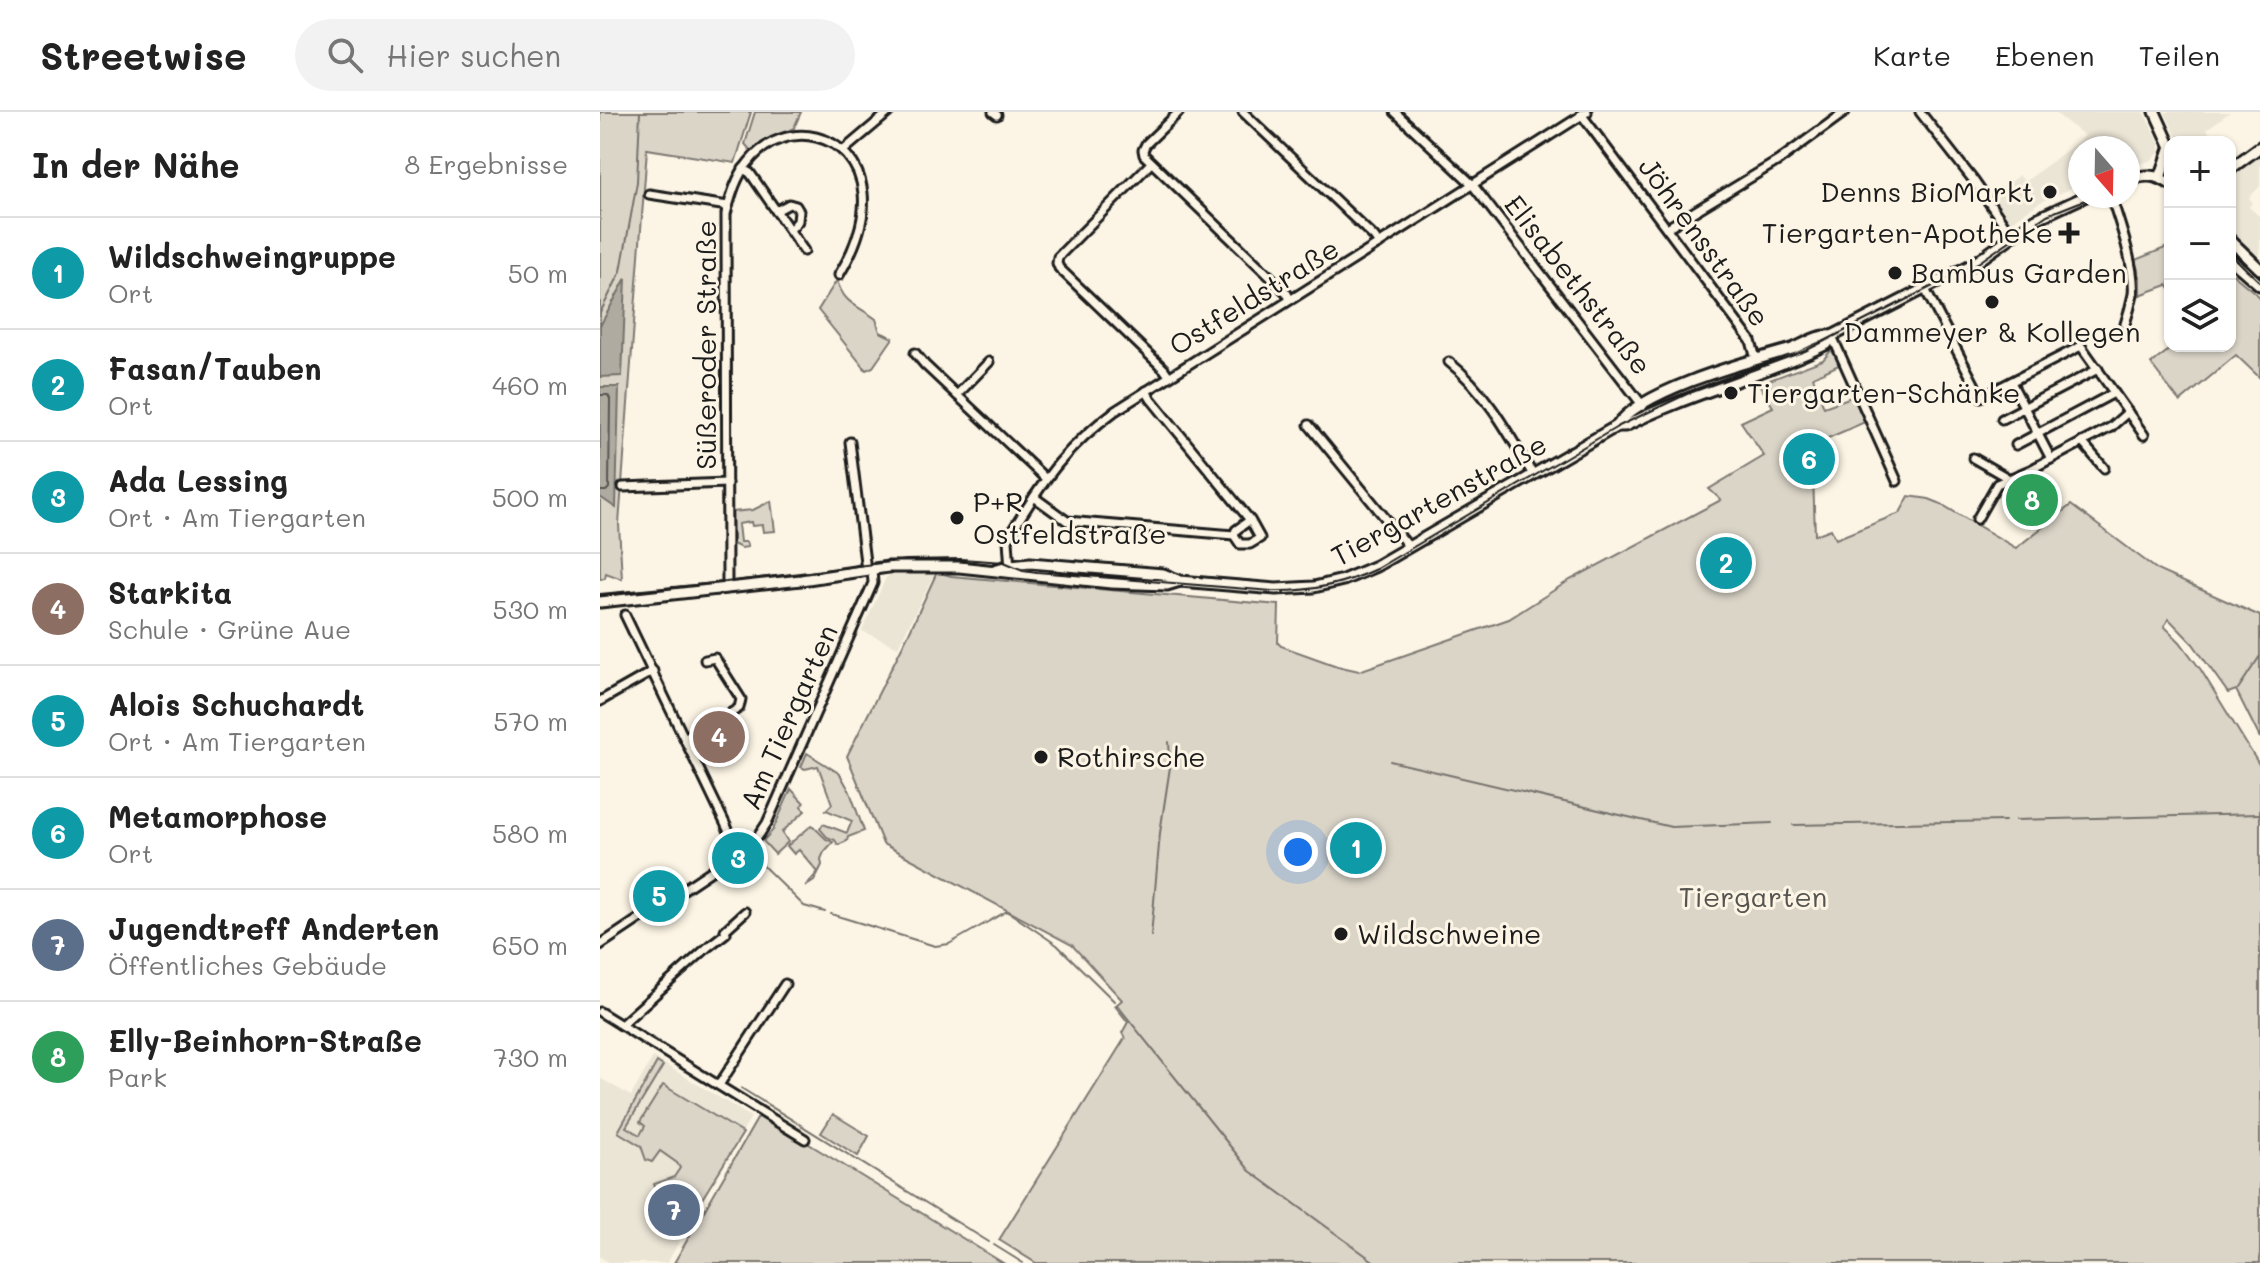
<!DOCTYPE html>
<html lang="de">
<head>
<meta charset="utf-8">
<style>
  :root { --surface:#fff; --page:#f2f2f2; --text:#222; --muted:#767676; --line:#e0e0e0; --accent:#b45309 }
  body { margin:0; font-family:Mali,sans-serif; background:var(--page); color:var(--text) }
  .controls { position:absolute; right:24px; top:24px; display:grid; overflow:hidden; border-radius:16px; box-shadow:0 2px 6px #0004 }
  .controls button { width:72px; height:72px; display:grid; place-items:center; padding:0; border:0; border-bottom:2px solid var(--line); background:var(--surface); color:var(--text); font:40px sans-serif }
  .compass { position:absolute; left:1468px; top:24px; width:72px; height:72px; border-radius:50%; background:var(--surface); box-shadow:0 2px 6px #0004; rotate:160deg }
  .you { position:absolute; left:698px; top:740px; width:28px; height:28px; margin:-20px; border:6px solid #fff; border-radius:50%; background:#1a73e8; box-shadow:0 0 0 12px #1a73e833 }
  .badge { display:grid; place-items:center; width:52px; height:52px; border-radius:50%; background:var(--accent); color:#fff; font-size:26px; font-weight:700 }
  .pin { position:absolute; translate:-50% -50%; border:4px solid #fff; box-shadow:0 2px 8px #0006 }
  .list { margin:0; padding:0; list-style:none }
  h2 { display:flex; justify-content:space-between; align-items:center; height:104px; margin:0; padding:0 32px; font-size:34px }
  h2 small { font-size:26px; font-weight:400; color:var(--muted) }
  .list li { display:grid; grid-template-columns:52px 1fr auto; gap:24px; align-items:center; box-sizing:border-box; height:112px; padding:0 32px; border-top:2px solid var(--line) }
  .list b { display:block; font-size:30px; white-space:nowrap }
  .list p { margin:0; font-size:26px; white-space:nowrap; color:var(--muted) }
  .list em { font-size:26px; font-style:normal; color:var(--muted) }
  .icon { flex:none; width:44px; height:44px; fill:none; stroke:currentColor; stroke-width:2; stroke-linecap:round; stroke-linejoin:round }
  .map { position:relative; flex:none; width:1660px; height:1151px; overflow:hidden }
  header { display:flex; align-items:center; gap:48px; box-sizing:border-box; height:112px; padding:0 40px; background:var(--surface); border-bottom:2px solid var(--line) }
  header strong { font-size:38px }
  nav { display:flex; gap:44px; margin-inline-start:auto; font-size:28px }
  .search { width:560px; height:72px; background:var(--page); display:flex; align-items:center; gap:20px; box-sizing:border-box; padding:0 28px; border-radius:44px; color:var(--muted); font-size:30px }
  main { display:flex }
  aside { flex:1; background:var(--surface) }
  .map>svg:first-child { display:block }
</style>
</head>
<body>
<header>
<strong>Streetwise</strong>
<div class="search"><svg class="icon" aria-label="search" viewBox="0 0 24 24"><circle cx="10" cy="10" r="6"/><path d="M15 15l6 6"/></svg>Hier suchen</div>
<nav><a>Karte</a><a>Ebenen</a><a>Teilen</a></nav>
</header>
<main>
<aside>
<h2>In der Nähe<small>8 Ergebnisse</small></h2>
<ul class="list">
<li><span class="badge" style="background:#0f9aa8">1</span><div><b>Wildschweingruppe</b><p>Ort</p></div><em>50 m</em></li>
<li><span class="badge" style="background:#0f9aa8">2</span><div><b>Fasan/Tauben</b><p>Ort</p></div><em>460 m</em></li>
<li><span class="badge" style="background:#0f9aa8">3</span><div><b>Ada Lessing</b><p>Ort · Am Tiergarten</p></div><em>500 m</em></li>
<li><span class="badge" style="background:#8d6e63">4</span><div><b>Starkita</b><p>Schule · Grüne Aue</p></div><em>530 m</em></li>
<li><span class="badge" style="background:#0f9aa8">5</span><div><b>Alois Schuchardt</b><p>Ort · Am Tiergarten</p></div><em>570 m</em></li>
<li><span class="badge" style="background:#0f9aa8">6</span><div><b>Metamorphose</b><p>Ort</p></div><em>580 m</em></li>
<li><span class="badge" style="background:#5c6f8a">7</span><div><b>Jugendtreff Anderten</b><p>Öffentliches Gebäude</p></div><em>650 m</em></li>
<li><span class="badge" style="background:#2e9e5b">8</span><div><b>Elly-Beinhorn-Straße</b><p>Park</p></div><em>730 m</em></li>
</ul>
</aside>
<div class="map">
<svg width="1660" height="1151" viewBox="0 0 1660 1151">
  <rect width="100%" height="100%" fill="#fcf5e5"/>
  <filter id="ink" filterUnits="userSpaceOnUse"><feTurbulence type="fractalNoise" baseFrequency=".0125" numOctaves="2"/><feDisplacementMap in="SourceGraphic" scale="16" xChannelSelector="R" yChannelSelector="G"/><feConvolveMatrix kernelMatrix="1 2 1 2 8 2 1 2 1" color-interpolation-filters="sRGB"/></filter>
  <g filter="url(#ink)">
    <g fill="#ebe5d6">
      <polygon points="1454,0 1543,0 1560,31 1560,40 1550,49 1528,54 1528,36 1480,36 1480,72 1437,92 1406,113 1389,86 1419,63 1425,70 1485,24"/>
      <polygon points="1565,0 1630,0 1607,17 1615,30 1579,30"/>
      <polygon points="1660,43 1660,74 1649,86 1653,90 1649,95 1660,105 1660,144 1641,133 1630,123 1630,63"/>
      <polygon points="292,461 335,461 298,535 262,519 286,466"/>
      <polygon points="135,604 145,623 102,646 92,626"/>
      <polygon points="53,945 151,1005 67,1151 10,1151 0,1145 0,966 31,984"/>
    </g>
    <g fill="#dbd5c8" stroke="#7c7872" stroke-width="2">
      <polygon points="0,0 151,0 135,51 47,37 19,412 22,467 6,461 5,466 0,467"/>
      <polygon points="155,0 201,0 194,16 161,31 151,39 145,32"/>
      <polygon points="1570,134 1570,177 1567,173 1540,183 1540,165 1535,148"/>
      <polygon points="1630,160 1660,185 1660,266 1636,243 1580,290 1551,252 1574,234 1630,234"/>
      <path d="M 237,168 C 244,193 258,193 276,207 L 280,220 L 293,226 L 273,255 L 266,258 L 218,198 Z"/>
      <polygon points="1233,236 1241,252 1213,265 1224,295 1254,284 1265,310 1212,333 1215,423 1231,417 1236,427 1300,401 1309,384 1329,387 1339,391 1416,436 1471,393 1559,459 1660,504 1660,626 1636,578 1628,581 1593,532 1569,507 1564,514 1580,530 1601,558 1660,654 1660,1151 436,1151 399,1128 525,926 522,921 528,910 515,894 522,888 472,833 283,732 247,644 309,521 337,460 351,464 679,493 678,531 681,534 737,554 759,559 909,507 970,468 1121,388 1109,377 1164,344 1141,310 1173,295 1159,272 1223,248"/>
      <polygon points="1434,362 1453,376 1434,399 1406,375"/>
      <polygon points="171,389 175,419 163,420 162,413 152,414 151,410 138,412 140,430 146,430 148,435 141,436 133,432 132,400 153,398"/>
      <polygon points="207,641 240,662 250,680 264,719 248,725 247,729 238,733 235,728 227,725 220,717 223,712 247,721 252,709 226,698 232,692 218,654 205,657 201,655"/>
      <polygon points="191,677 204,691 201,694 205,699 182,720 188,730 175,742 163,729 173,718"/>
      <polygon points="212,713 226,727 233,730 224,740 221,747 222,753 214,769 205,775 218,760 199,738 194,742 187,734"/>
      <polygon points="57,950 63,954 26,1015 40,1023 45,1014 40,1010 63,973 143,1021 100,1090 101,1091 87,1116 73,1107 84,1103 78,1084 80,1079 75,1076 64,1081 67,1092 61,1094 54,1072 74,1065 80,1056 77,1051 60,1039 52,1050 46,1048 41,1034 18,1020"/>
      <polygon points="160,1002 403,1151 74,1151"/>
      <polygon points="233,1002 269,1024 258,1044 221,1021"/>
    </g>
    <g fill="#b0aba1" stroke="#75726c" stroke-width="2">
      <polygon points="26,166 22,264 0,265 0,214"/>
      <polygon points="0,275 19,275 16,396 0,385"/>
    </g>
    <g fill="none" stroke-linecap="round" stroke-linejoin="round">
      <polyline stroke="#575551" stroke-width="2" points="0,283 8,283 10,287 9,376 6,379 0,379"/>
      <g stroke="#75726c" stroke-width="2">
        <polyline points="0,201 21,159 37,70 40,0"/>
        <polyline points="1638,577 1660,544"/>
        <polyline points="569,630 570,648"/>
        <polyline points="790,649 1071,715 1172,711"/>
        <polyline points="1416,708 1660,702"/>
        <polyline points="1193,713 1405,709"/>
        <polyline points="151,742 204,794 225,800"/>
        <polyline points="231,802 335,834 349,832 407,799 457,833 514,889"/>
        <polyline points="551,824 560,721 570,655"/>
        <polyline points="517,893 650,1059 776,1151"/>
        <polyline points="141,976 389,1130"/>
        <polyline points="394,1133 423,1151"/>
      </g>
      <g stroke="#1c1c1c" stroke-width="13">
        <g id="street">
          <polyline points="393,0 397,3"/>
          <polyline points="579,0 546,32 543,38 544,43 686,180 690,187"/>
          <polyline points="643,0 774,125 779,132"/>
          <polyline points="795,0 872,72 1043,294"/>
          <polyline points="1320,0 1374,69 1412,124"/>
          <polyline points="981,2 1151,229 1156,247"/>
          <polyline points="244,38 289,0"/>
          <polyline points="551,51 458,145 457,151 459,156 564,257 569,264"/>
          <polyline points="143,57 150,61 204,139"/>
          <polyline points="49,82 128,94"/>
          <path d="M 1511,84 C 1519,109 1536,157 1533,182 C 1531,192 1528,203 1525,212"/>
          <polyline points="176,99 189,92 196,94 199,99 198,109 190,118"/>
          <polyline points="1067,116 1178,49 1245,0"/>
          <polyline points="1325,177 1381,285 1481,234 1544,323"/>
          <polyline points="1232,224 1297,369"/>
          <polyline points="315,241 325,253 446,367"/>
          <path d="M 849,250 C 886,279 909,322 933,363"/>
          <polyline points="1411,270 1451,347"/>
          <polyline points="546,279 551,287 650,408 660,426 650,432 640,432 634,423 636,418 650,408"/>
          <polyline points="357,283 389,250"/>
          <polyline points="1402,307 1498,257"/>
          <polyline points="709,313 809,435"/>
          <polyline points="250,330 266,458"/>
          <polyline points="1482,330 1504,356"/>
          <polyline points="1416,333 1514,281"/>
          <polyline points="1373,346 1406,365 1407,368"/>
          <polyline points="23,375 127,371"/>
          <polyline points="434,385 467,409 634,423"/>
          <polyline points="1377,407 1397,372 1430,358 1511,315 1528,300"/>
          <path d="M 410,457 L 408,428 L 414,416 C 445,366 467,334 515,299 L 987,0"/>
          <path d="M 127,476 L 126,102 C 131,84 136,65 148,51 C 184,4 256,19 263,81 C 266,109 253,140 239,163"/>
          <polyline points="25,503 134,730 141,739"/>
          <polyline points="0,589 53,559"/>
          <polyline points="85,625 113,612 139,596 141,587 115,546 105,548"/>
          <polyline points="0,833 141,739 159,723 167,711 273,471 272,458"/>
          <polyline points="0,900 205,1027"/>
          <polyline points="21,913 109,834 126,821 125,818 145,800"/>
          <polyline points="119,973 185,872"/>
        </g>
      </g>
      <g stroke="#1c1c1c" stroke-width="15">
        <g id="secondary">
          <polyline points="1555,0 1570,33"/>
          <polyline points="1630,57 1660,35"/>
          <polyline points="1560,66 1570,37"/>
          <path d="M 1528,68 C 1545,62 1555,62 1570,72"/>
          <polyline points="1630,128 1660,157"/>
          <polyline points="1630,147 1660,173"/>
          <path d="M 1017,314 L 1025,314 C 1090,281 1162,264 1227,232 L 1232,224 L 1375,151 L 1436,107 L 1486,84"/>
          <path d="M 394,458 L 411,453 L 430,451 L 563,462 L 580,469 L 676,477 L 714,475 L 743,468 L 776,454 L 1017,314 C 1040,278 1150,249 1192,237 C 1206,232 1217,222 1232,224"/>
          <polyline points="0,490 201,468 288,455 359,455 511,471 567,473 580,469"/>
        </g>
      </g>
      <use href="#street" stroke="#fcf5e5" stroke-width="7"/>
      <use href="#secondary" stroke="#fcf5e5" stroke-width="9"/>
      <g stroke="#1c1c1c" stroke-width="2">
        <path d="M 1528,72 C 1544,67 1557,68 1570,79"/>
        <polyline points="1630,142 1660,170"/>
        <path d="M 0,482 L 126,470 L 306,448 L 361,447 L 404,450 L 423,458 L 437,460 L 672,479 C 710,480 742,473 776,457 L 1019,314 L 1087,282 L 1205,239 L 1378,151 L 1447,103 L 1495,84"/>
      </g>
    </g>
  </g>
  <g fill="#1c1c1c" stroke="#fcf5e5" stroke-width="3">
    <circle cx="1450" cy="80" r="8"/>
    <path d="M1465 109h8v8h8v8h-8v8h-8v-8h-8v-8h8z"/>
    <circle cx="1295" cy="161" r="8"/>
    <circle cx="1392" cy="190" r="8"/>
    <circle cx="1131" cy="281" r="8"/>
    <circle cx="357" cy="406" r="8"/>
    <circle cx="441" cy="645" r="8"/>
    <circle cx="741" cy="822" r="8"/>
  </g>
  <g text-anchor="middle" stroke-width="6" stroke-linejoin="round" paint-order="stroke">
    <g font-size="28" fill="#1c1c1c" stroke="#fcf5e5" text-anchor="start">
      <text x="1434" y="90" text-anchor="end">Denns BioMarkt</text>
      <text x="1453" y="131" text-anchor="end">Tiergarten-Apotheke</text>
      <text x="1311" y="171">Bambus Garden</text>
      <text x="1392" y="230" text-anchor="middle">Dammeyer &amp; Kollegen</text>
      <text x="1147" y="291">Tiergarten-Schänke</text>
      <text x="373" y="400">P+R<tspan x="373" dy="32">Ostfeldstraße</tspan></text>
      <text x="457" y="655">Rothirsche</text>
      <text x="757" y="832">Wildschweine</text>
    </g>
    <g font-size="28" fill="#1c1c1c" stroke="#fcf5e5">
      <text transform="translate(1104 130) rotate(54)" y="10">Jöhrensstraße</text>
      <text transform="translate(978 173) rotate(52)" y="10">Elisabethstraße</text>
      <text transform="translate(654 185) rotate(-32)" y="10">Ostfeldstraße</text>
      <text transform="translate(106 233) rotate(-90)" y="10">Süßeroder Straße</text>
      <text transform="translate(839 388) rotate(-29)" y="10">Tiergartenstraße</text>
      <text transform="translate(189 605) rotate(-66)" y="10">Am Tiergarten</text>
    </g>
    <g font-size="28" fill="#555450" stroke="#fcf5e5">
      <text x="1153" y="795">Tiergarten</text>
    </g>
  </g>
</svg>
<div class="controls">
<button>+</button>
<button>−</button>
<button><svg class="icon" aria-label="layers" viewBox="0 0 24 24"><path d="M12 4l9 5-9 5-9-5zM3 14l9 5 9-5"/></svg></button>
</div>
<svg class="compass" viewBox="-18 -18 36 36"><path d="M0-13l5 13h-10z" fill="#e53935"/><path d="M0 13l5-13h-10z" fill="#767676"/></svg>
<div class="you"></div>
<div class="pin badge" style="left:756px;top:736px;background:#0f9aa8">1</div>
<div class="pin badge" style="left:1126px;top:451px;background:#0f9aa8">2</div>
<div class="pin badge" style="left:138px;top:746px;background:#0f9aa8">3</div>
<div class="pin badge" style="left:119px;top:625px;background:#8d6e63">4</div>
<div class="pin badge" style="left:59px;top:784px;background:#0f9aa8">5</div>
<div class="pin badge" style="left:1209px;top:347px;background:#0f9aa8">6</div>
<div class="pin badge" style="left:74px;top:1098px;background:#5c6f8a">7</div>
<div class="pin badge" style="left:1432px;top:388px;background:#2e9e5b">8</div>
</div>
</main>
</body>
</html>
